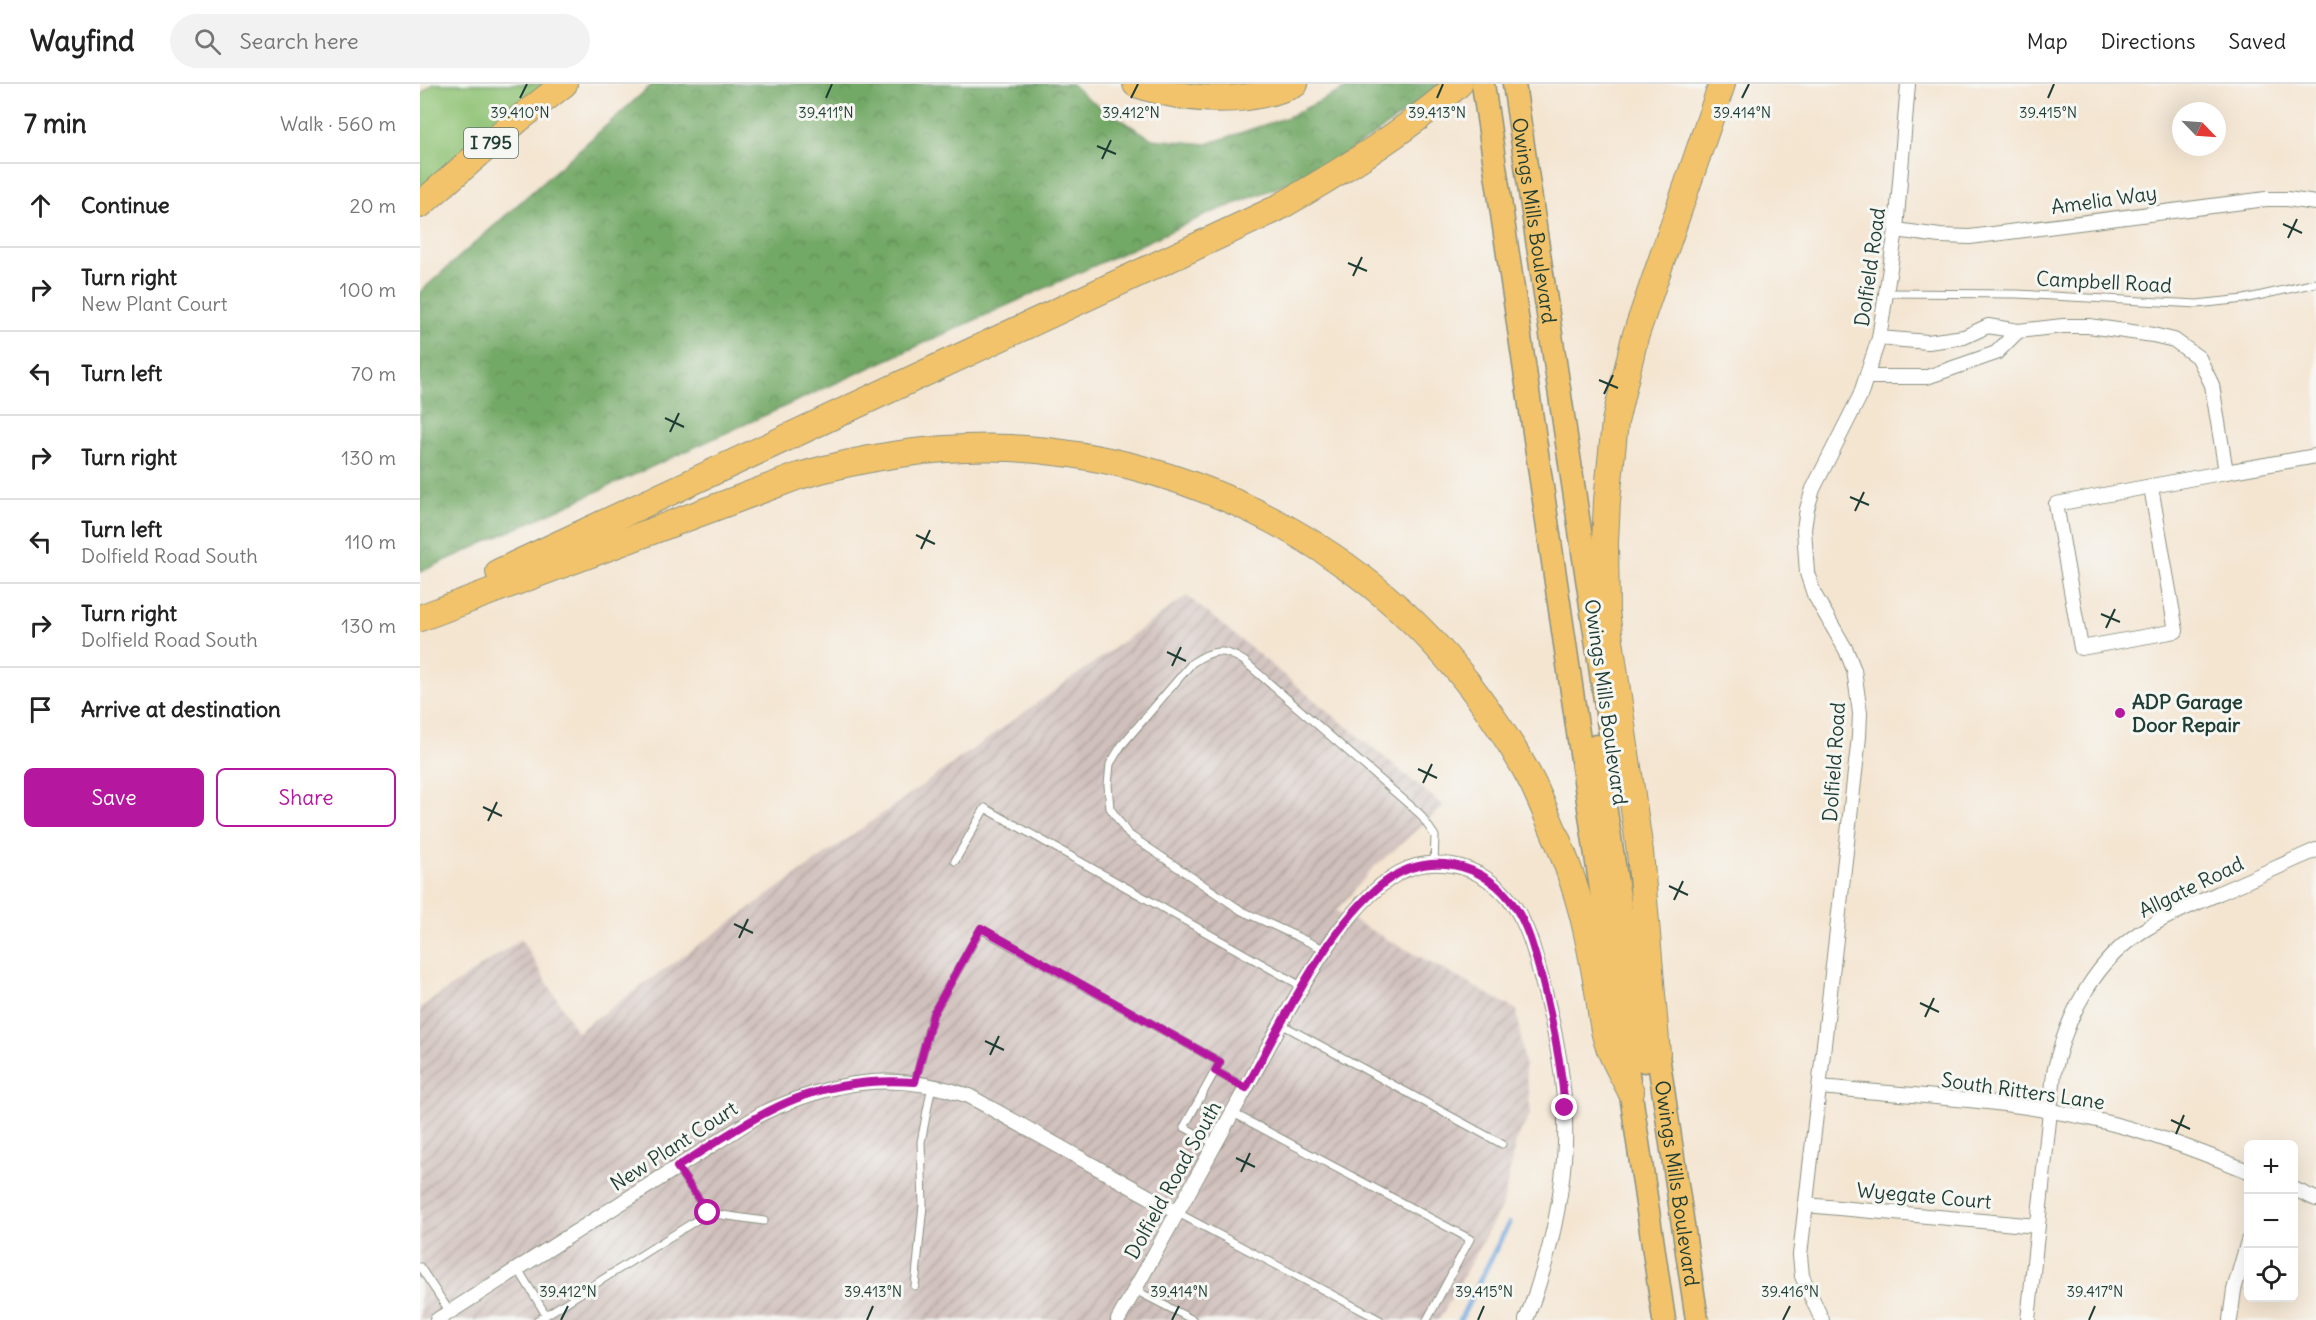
<!DOCTYPE html>
<html lang="en">
<head>
<meta charset="utf-8">
<style>
  :root { --surface:#fff; --page:#f2f2f2; --text:#222; --muted:#767676; --line:#e0e0e0; --accent:#b5179e }
  body { margin:0; font-family:Delius,sans-serif; background:var(--page); color:var(--text) }
  .controls { position:absolute; right:18px; bottom:18px; display:grid; overflow:hidden; border-radius:9px; box-shadow:0 6px 24px #0002 }
  .controls button { width:54px; height:54px; display:grid; place-items:center; padding:0; border:0; border-bottom:2px solid var(--line); background:var(--surface); color:var(--text); font:30px sans-serif }
  .compass { position:absolute; left:1752px; top:18px; width:54px; height:54px; border-radius:50%; background:var(--surface); box-shadow:0 6px 24px #0002; rotate:115deg }
  .stop { position:absolute; width:18px; height:18px; margin:-14px; border:4px solid #b5179e; border-radius:50%; background:#fff }
  .stop.end { background:#b5179e; border-color:#fff; box-shadow:0 2px 6px #0008 }
  .list { margin:0; padding:0; list-style:none }
  h2 { display:flex; justify-content:space-between; align-items:center; height:78px; margin:0; padding:0 24px; font-size:26px }
  h2 small { font-size:20px; font-weight:400; color:var(--muted) }
  .list li { display:grid; grid-template-columns:39px 1fr auto; gap:18px; align-items:center; box-sizing:border-box; height:84px; padding:0 24px; border-top:2px solid var(--line) }
  .list b { display:block; font-size:22px; white-space:nowrap }
  .list p { margin:0; font-size:20px; white-space:nowrap; color:var(--muted) }
  .list em { font-size:20px; font-style:normal; color:var(--muted) }
  .actions { display:flex; gap:12px; padding:18px 24px }
  .actions a { flex:1; padding:14px 0; border:2px solid var(--accent); border-radius:9px; text-align:center; font-size:21px; color:var(--accent) }
  .actions .main { background:var(--accent); color:#fff }
  .icon { flex:none; width:33px; height:33px; fill:none; stroke:currentColor; stroke-width:2; stroke-linecap:round; stroke-linejoin:round }
  .map { position:relative; flex:none; width:1896px; height:1236px; overflow:hidden }
  header { display:flex; align-items:center; gap:36px; box-sizing:border-box; height:84px; padding:0 30px; background:var(--surface); border-bottom:2px solid var(--line) }
  header strong { font-size:28px }
  nav { display:flex; gap:33px; margin-inline-start:auto; font-size:21px }
  .search { width:420px; height:54px; background:var(--page); display:flex; align-items:center; gap:15px; box-sizing:border-box; padding:0 21px; border-radius:33px; color:var(--muted); font-size:22px }
  main { display:flex }
  aside { flex:1; background:var(--surface) }
  .map>svg:first-child { display:block }
</style>
</head>
<body>
<header>
<strong>Wayfind</strong>
<div class="search"><svg class="icon" aria-label="search" viewBox="0 0 24 24"><circle cx="10" cy="10" r="6"/><path d="M15 15l6 6"/></svg>Search here</div>
<nav><a>Map</a><a>Directions</a><a>Saved</a></nav>
</header>
<main>
<aside>
<h2>7 min<small>Walk · 560 m</small></h2>
<ul class="list">
<li><svg class="icon" aria-label="ahead" viewBox="0 0 24 24"><path d="M12 20V5M6 11l6-6 6 6"/></svg><div><b>Continue</b></div><em>20 m</em></li>
<li><svg class="icon" aria-label="right" viewBox="0 0 24 24"><path d="M7 20v-9h11M14 6l5 5-5 5"/></svg><div><b>Turn right</b><p>New Plant Court</p></div><em>100 m</em></li>
<li><svg class="icon" aria-label="left" viewBox="0 0 24 24"><path d="M17 20v-9H6M10 6l-5 5 5 5"/></svg><div><b>Turn left</b></div><em>70 m</em></li>
<li><svg class="icon" aria-label="right" viewBox="0 0 24 24"><path d="M7 20v-9h11M14 6l5 5-5 5"/></svg><div><b>Turn right</b></div><em>130 m</em></li>
<li><svg class="icon" aria-label="left" viewBox="0 0 24 24"><path d="M17 20v-9H6M10 6l-5 5 5 5"/></svg><div><b>Turn left</b><p>Dolfield Road South</p></div><em>110 m</em></li>
<li><svg class="icon" aria-label="right" viewBox="0 0 24 24"><path d="M7 20v-9h11M14 6l5 5-5 5"/></svg><div><b>Turn right</b><p>Dolfield Road South</p></div><em>130 m</em></li>
<li><svg class="icon" aria-label="arrive" viewBox="0 0 24 24"><path d="M6 21V4h12l-3 4 3 4H6"/></svg><div><b>Arrive at destination</b></div></li>
</ul>
<div class="actions"><a class="main">Save</a><a>Share</a></div>
</aside>
<div class="map">
<svg width="1896" height="1236" viewBox="0 0 1896 1236">
  <defs>
    <pattern id="industrial-furrows" width="10" height="10" patternUnits="userSpaceOnUse" patternTransform="scale(1.5)"><rect width="10" height="10" fill="#d0c0bc"/><path d="M-1 1l2-2M0 10L10 0M9 11l2-2" fill="none" stroke="#a89d9a"/></pattern>
    <pattern id="forest-crowns" width="20" height="18" patternUnits="userSpaceOnUse" patternTransform="scale(1.5)"><rect width="20" height="18" fill="#73a966"/><path d="M2 6a3 3 0 1 1 6 0M12 15a3 3 0 1 1 6 0" fill="none" stroke="#5e8b55"/></pattern>
  </defs>
  <rect width="100%" height="100%" fill="#f6f6f2"/>
  <filter id="ink" filterUnits="userSpaceOnUse"><feTurbulence type="fractalNoise" baseFrequency=".0167" numOctaves="2"/><feDisplacementMap in="SourceGraphic" scale="12" xChannelSelector="R" yChannelSelector="G"/><feConvolveMatrix kernelMatrix="1 2 1 2 8 2 1 2 1" color-interpolation-filters="sRGB"/></filter>
  <filter id="wash" filterUnits="userSpaceOnUse"><feTurbulence type="fractalNoise" baseFrequency=".008" numOctaves="4" result="noise"/><feDisplacementMap in="SourceGraphic" scale="24" xChannelSelector="R" yChannelSelector="G"/><feGaussianBlur stdDeviation="1.35" result="paint"/><feColorMatrix in="noise" values="0 0 0 0 0 0 0 0 0 0 0 0 0 0 0 0 0 1.4 0 .05"/><feComposite in="paint" operator="in"/></filter>
  <g filter="url(#wash)">
    <rect width="100%" height="100%" fill="#f4e5d1"/>
    <polygon fill="url(#industrial-furrows)" points="767,512 1024,722 954,783 916,827 1097,926 1111,1029 1096,1056 1083,1120 1019,1236 0,1236 0,924 101,855 157,948"/>
    <polygon fill="#8fc374" stroke="#578054" stroke-width="1.5" points="13,0 134,0 0,108 0,11"/>
    <polygon fill="url(#forest-crowns)" stroke="#49734d" stroke-width="1.5" points="233,0 652,0 668,15 732,55 787,60 868,33 935,0 1023,0 961,46 900,87 788,130 0,488 0,208"/>
    <g fill="none" stroke-linecap="round" stroke-linejoin="round">
      <polyline stroke="#6da5dc" stroke-width="5" points="1040,1236 1089,1139"/>
    </g>
  </g>
  <g filter="url(#ink)">
    <g fill="none" stroke-linecap="round" stroke-linejoin="round">
      <g stroke="#8a9182" stroke-width="9">
        <g id="lane">
          <polyline points="1468,209 1597,210 1777,220 1824,215 1896,199"/>
          <polyline points="535,777 565,724 883,903"/>
          <path d="M 906,866 L 822,827 L 708,750 L 690,724 L 688,701 L 690,680 L 701,662 L 772,579 C 793,565 803,564 824,577 L 1000,730 L 1015,752 L 1014,780"/>
          <polyline points="861,940 1082,1060"/>
          <polyline points="795,987 826,1004"/>
          <polyline points="495,998 513,930 561,845 800,978 764,1043 795,1060"/>
          <polyline points="813,1029 1050,1155 1007,1236"/>
          <polyline points="257,1083 288,1129 344,1137"/>
          <polyline points="758,1129 960,1236"/>
          <polyline points="0,1183 30,1228"/>
          <polyline points="98,1185 126,1231"/>
          <polyline points="495,1202 503,1121 501,1058 512,1001"/>
          <polyline points="715,1206 773,1236"/>
          <polyline points="118,1236 288,1129"/>
        </g>
      </g>
      <g stroke="#8a9182" stroke-width="16">
        <g id="street">
          <polyline points="1476,146 1520,152 1550,153 1846,115 1867,115 1896,119"/>
          <polyline points="1459,254 1508,258 1544,253 1568,242 1598,247 1643,242 1669,242 1733,251 1754,256 1779,274 1792,301 1806,388 1896,372"/>
          <polyline points="1447,293 1507,293 1576,269 1598,247"/>
          <polyline points="1731,403 1756,547 1661,564 1636,420 1806,388"/>
          <path d="M 1401,1003 C 1490,1012 1581,1015 1668,1034 C 1724,1046 1776,1066 1828,1087"/>
          <polyline points="1874,1105 1896,1115"/>
          <polyline points="1386,1121 1617,1142"/>
          <path d="M 17,1236 L 341,1030 C 412,997 473,986 549,1012 L 758,1129"/>
          <path d="M 698,1236 C 739,1162 779,1089 820,1015 C 856,951 915,824 979,789 C 995,780 1014,778 1032,781 C 1057,785 1080,801 1094,822 C 1108,842 1115,869 1121,893 C 1136,948 1147,1003 1145,1060 C 1142,1122 1128,1179 1106,1236"/>
          <polyline points="1402,1236 1382,1192 1380,1171 1439,653 1440,629 1434,586 1426,566 1394,510 1387,489 1384,445 1387,425 1393,405 1440,312 1459,254 1476,146 1488,0"/>
          <path d="M 1608,1236 L 1634,989 C 1646,932 1676,873 1729,843 C 1751,829 1776,820 1799,809 C 1832,795 1864,780 1896,766"/>
          <polyline points="1810,1236 1814,1206 1828,1157"/>
        </g>
      </g>
      <g stroke="#8a9182" stroke-width="25">
        <g id="primary">
          <polyline points="1063,0 1244,1236"/>
          <path id="s1" d="M 1094,0 L 1195,684"/>
          <polyline points="1176,662 1224,977"/>
          <path id="s2" d="M 1235,951 L 1277,1236"/>
        </g>
      </g>
      <g stroke="#8a9182" stroke-width="28">
        <g id="highway">
          <path d="M 716,0 C 769,18 822,22 875,0"/>
          <polyline points="0,121 99,35 144,0"/>
          <path d="M 79,488 L 854,126 C 919,89 983,50 1039,0"/>
          <path d="M 0,534 L 379,392 C 448,372 519,361 591,364 C 774,374 948,464 1057,611 C 1078,640 1098,670 1114,702 C 1132,742 1150,783 1161,825 C 1169,854 1174,883 1179,913 C 1181,926 1182,941 1186,954 C 1191,973 1203,991 1211,1008"/>
          <polyline points="1237,969 1220,768 1186,528 1185,458 1187,417 1195,338 1215,253 1302,0"/>
        </g>
      </g>
      <use href="#lane" stroke="#fff" stroke-width="7"/>
      <use href="#street" stroke="#fff" stroke-width="14"/>
      <use href="#primary" stroke="#f2c36a" stroke-width="22"/>
      <use href="#highway" stroke="#f2c36a" stroke-width="26"/>
    </g>
  </g>
  <g fill="none" stroke-linecap="round" stroke-linejoin="round" filter="url(#ink)">
    <path stroke="#b5179e" stroke-width="8" d="M 288,1129 L 257,1083 C 340,1030 391,991 495,998 L 513,930 L 561,844 L 800,978 L 795,987 L 826,1004 C 861,941 908,841 965,798 C 985,783 1008,777 1033,781 C 1058,785 1082,802 1095,823 C 1109,844 1115,871 1122,895 C 1133,938 1141,980 1145,1024"/>
  </g>
  <path fill="none" stroke="#1f3d34" stroke-width="2" d="M 100,14 L 107,0M 406,14 L 412,0M 711,14 L 718,0M 1017,14 L 1023,0M 1322,14 L 1329,0M 1628,14 L 1634,0M 677,62 L 696,70M 682,75 L 691,56M 1863,140 L 1882,149M 1868,154 L 1877,135M 928,179 L 947,187M 933,192 L 942,173M 1179,296 L 1198,304M 1184,310 L 1193,291M 245,334 L 264,343M 250,348 L 259,329M 1430,413 L 1449,421M 1435,427 L 1444,408M 496,451 L 515,460M 501,465 L 510,446M 1681,530 L 1700,538M 1686,544 L 1695,525M 747,568 L 766,577M 752,582 L 761,563M 998,685 L 1017,694M 1003,699 L 1012,680M 63,723 L 82,732M 68,737 L 77,718M 1249,802 L 1268,811M 1254,816 L 1263,797M 314,840 L 333,849M 319,854 L 328,835M 1500,919 L 1519,928M 1505,933 L 1514,914M 565,957 L 584,966M 570,971 L 579,952M 1751,1036 L 1770,1045M 1756,1050 L 1764,1031M 816,1074 L 835,1083M 821,1088 L 830,1069M 141,1236 L 148,1222M 447,1236 L 453,1222M 752,1236 L 759,1222M 1058,1236 L 1064,1222M 1363,1236 L 1370,1222M 1669,1236 L 1675,1222"/>
  <circle fill="#b5179e" stroke="#f6f6f2" stroke-width="2" cx="1700" cy="629" r="6"/>
  <g text-anchor="middle" stroke-width="6" stroke-linejoin="round" paint-order="stroke">
    <rect fill="#f6f6f2" stroke="#60746d" stroke-width="1.5" x="44" y="44" width="54" height="30" rx="4.5"/>
    <g font-size="18" font-weight="bold" fill="#1f3d34">
      <text x="71" y="65">I 795</text>
    </g>
    <g font-size="20" fill="#1f3d34" stroke="#f6f6f2">
      <text transform="translate(1684 116) rotate(-8)" y="7">Amelia Way</text>
      <text dy="7" stroke="none"><textPath href="#s1" startOffset="138">Owings Mills Boulevard</textPath></text>
      <text transform="translate(1450 183) rotate(-82)" y="7">Dolfield Road</text>
      <text transform="translate(1684 198) rotate(3)" y="7">Campbell Road</text>
      <text transform="translate(1186 618) rotate(82)" y="7">Owings Mills Boulevard</text>
      <text transform="translate(1414 678) rotate(-86)" y="7">Dolfield Road</text>
      <text transform="translate(1771 803) rotate(-26)" y="7">Allgate Road</text>
      <text transform="translate(1603 1007) rotate(8)" y="7">South Ritters Lane</text>
      <text transform="translate(254 1062) rotate(-33)" y="7">New Plant Court</text>
      <text transform="translate(753 1096) rotate(-61)" y="7">Dolfield Road South</text>
      <text dy="7" stroke="none"><textPath href="#s2" startOffset="150">Owings Mills Boulevard</textPath></text>
      <text transform="translate(1504 1112) rotate(5)" y="7">Wyegate Court</text>
    </g>
    <g font-size="20" font-weight="bold" fill="#1f3d34" stroke="#f6f6f2" text-anchor="start">
      <text x="1712" y="625">ADP Garage<tspan x="1712" dy="23">Door Repair</tspan></text>
    </g>
  </g>
  <g font-size="15" text-anchor="middle" fill="#1f3d34" stroke="#f6f6f2" stroke-width="6" stroke-linejoin="round" paint-order="stroke">
    <text x="100" y="34">39.410°N</text>
    <text x="406" y="34">39.411°N</text>
    <text x="711" y="34">39.412°N</text>
    <text x="1017" y="34">39.413°N</text>
    <text x="1322" y="34">39.414°N</text>
    <text x="1628" y="34">39.415°N</text>
    <text x="759" y="1213">39.414°N</text>
    <text x="1064" y="1213">39.415°N</text>
    <text x="1370" y="1213">39.416°N</text>
    <text x="148" y="1213">39.412°N</text>
    <text x="453" y="1213">39.413°N</text>
    <text x="1675" y="1213">39.417°N</text>
  </g>
</svg>
<div class="controls">
<button>+</button>
<button>−</button>
<button><svg class="icon" aria-label="locate" viewBox="0 0 24 24"><circle cx="12" cy="12" r="6"/><path d="M12 2v4M12 18v4M2 12h4M18 12h4"/></svg></button>
</div>
<svg class="compass" viewBox="-18 -18 36 36"><path d="M0-13l5 13h-10z" fill="#e53935"/><path d="M0 13l5-13h-10z" fill="#767676"/></svg>
<div class="stop" style="left:288px;top:1129px"></div>
<div class="stop end" style="left:1145px;top:1024px"></div>
</div>
</main>
</body>
</html>
